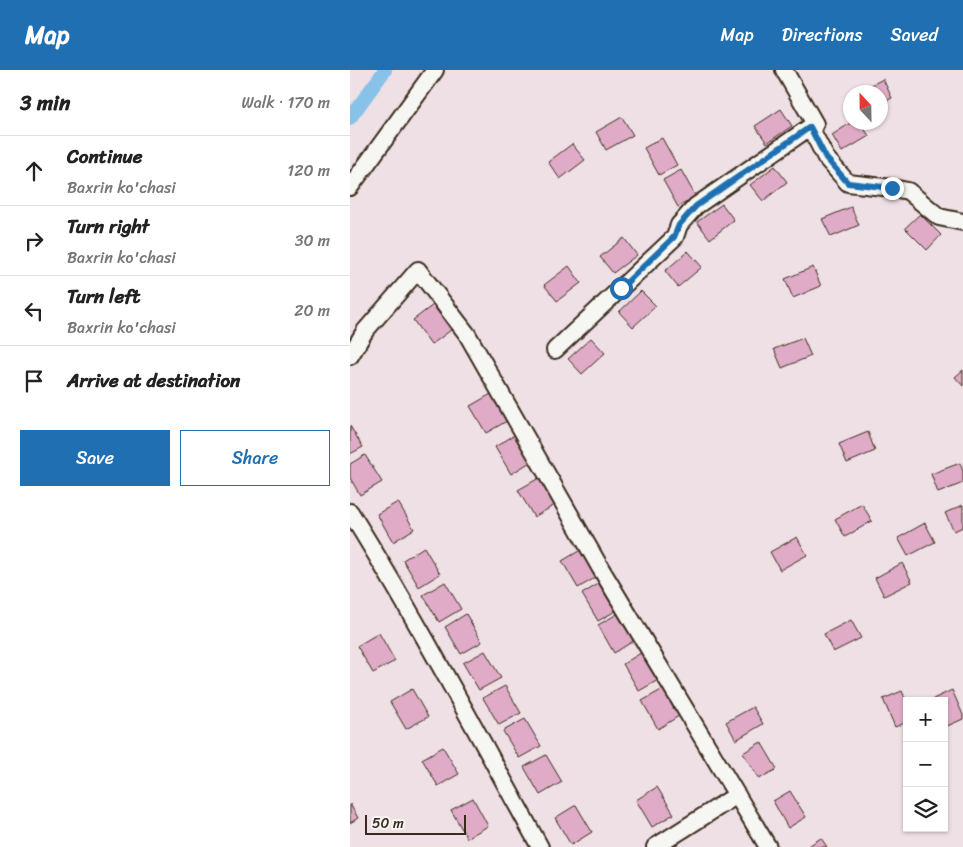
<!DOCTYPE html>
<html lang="en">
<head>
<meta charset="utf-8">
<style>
  :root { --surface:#fff; --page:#f6f6f6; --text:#222; --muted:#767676; --line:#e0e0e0; --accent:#1f6fb2 }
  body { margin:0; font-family:Sriracha,sans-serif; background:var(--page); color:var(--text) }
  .controls { position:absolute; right:15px; bottom:15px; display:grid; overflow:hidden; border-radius:0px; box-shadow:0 1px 4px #0004 }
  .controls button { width:45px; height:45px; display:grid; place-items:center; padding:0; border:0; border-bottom:1px solid var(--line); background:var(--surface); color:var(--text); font:25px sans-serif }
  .compass { position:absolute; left:493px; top:15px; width:45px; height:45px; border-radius:50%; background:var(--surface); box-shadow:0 1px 4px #0004; rotate:338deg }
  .scale { position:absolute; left:15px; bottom:12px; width:101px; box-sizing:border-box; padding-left:5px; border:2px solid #3b2a1e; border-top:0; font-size:14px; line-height:18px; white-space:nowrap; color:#3b2a1e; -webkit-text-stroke:4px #f6f6f2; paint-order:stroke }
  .stop { position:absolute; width:15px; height:15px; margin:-11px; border:4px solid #1f6fb2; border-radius:50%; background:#fff }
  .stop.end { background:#1f6fb2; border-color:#fff; box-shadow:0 1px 5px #0008 }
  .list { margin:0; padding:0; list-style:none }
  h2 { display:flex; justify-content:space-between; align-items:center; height:65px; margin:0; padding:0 20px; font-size:21px }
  h2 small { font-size:16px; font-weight:400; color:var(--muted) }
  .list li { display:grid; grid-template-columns:32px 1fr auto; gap:15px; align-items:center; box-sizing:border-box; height:70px; padding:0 20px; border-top:1px solid var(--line) }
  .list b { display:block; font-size:19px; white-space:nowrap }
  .list p { margin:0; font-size:16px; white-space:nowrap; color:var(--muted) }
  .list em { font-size:16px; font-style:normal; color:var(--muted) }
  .actions { display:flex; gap:10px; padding:15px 20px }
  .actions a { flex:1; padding:11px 0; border:1px solid var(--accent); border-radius:0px; text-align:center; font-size:18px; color:var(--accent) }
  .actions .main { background:var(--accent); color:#fff }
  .icon { flex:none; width:28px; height:28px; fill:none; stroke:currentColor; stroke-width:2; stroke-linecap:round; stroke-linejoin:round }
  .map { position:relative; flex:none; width:613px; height:777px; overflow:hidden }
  header { display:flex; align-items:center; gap:30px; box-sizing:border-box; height:70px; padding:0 25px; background:var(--accent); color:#fff }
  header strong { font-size:24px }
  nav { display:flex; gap:28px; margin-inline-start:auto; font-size:18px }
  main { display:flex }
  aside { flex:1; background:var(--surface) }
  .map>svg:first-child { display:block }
</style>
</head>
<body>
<header>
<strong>Map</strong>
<nav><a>Map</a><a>Directions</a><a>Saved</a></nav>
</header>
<main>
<aside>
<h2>3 min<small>Walk · 170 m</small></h2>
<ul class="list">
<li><svg class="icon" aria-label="ahead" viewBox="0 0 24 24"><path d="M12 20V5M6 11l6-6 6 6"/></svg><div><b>Continue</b><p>Baxrin ko'chasi</p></div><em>120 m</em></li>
<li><svg class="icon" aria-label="right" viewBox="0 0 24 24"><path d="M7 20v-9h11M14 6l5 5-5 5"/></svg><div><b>Turn right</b><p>Baxrin ko'chasi</p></div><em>30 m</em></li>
<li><svg class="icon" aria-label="left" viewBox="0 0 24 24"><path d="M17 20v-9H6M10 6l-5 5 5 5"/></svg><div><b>Turn left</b><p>Baxrin ko'chasi</p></div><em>20 m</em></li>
<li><svg class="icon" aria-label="arrive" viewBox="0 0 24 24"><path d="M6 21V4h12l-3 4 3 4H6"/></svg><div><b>Arrive at destination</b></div></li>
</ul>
<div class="actions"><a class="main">Save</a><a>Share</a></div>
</aside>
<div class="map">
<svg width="613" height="777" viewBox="0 0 613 777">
  <rect width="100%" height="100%" fill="#efe0e5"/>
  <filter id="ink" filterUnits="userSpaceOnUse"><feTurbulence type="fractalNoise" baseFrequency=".02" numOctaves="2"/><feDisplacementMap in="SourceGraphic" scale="10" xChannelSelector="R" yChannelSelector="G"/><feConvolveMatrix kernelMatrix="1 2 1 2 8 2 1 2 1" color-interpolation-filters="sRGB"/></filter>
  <g filter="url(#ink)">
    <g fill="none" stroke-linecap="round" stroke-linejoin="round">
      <polyline stroke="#89c2e8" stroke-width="14" points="0,48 35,0"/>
    </g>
    <g fill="#dfabc6" stroke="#3b2a1e">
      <polygon points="533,9 542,28 530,34 530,22 508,22"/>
      <polygon points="431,39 442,56 417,73 405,56"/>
      <polygon points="272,47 283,65 256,80 246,62"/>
      <polygon points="502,52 510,52 519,66 492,82 482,65"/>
      <polygon points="312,68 327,95 309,105 294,78"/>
      <polygon points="222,74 235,90 210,109 198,92"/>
      <polygon points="425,96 437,112 413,131 400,115"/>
      <polygon points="331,100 346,127 328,137 313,110"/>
      <polygon points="372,134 384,150 360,169 347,152"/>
      <polygon points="501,137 509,155 481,167 472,149"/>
      <polygon points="570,144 591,165 577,180 555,158"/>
      <polygon points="274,168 287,185 263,203 250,187"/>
      <polygon points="338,181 352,197 328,217 315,201"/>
      <polygon points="219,196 231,213 207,231 194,215"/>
      <polygon points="463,197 471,216 443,228 435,209"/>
      <polygon points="291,221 306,236 283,257 269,242"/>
      <polygon points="83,235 101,260 81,275 63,250"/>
      <polygon points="241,268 255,283 232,304 218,289"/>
      <polygon points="453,268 461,286 432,298 424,279"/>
      <polygon points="613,300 613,316 605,307"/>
      <polygon points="141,324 157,351 136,363 120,336"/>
      <polygon points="0,356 13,377 0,384"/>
      <polygon points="518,362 525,381 497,393 489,374"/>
      <polygon points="166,364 182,391 161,404 145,377"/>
      <polygon points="15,385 32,412 10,425 0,408 0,394"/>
      <polygon points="610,393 613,401 613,413 588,423 581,404"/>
      <polygon points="189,408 205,435 184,447 168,420"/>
      <polygon points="48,432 64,459 43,472 27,444"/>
      <polygon points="512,434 522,451 495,467 485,449"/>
      <polygon points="613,435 613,457 604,461 595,443"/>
      <polygon points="575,453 585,472 558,486 548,468"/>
      <polygon points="447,467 457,485 430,500 420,482"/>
      <polygon points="74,477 90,504 69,517 53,490"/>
      <polygon points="234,478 250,505 228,518 212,491"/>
      <polygon points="552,493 562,512 534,526 525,508"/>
      <polygon points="253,511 269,539 248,551 232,524"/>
      <polygon points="95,512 111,539 89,552 73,525"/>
      <polygon points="269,543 285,570 264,583 248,555"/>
      <polygon points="116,544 132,572 111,584 95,557"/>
      <polygon points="501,550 511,568 483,582 474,564"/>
      <polygon points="29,563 45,591 23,603 7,576"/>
      <polygon points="135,581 151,608 129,620 113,593"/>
      <polygon points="294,581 310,609 289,621 273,594"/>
      <polygon points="155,616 171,643 149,655 133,628"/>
      <polygon points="62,619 78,647 56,659 40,632"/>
      <polygon points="313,619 329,646 308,659 292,631"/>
      <polygon points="602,620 613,645 613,649 595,657 594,631 584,631 583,629"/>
      <polygon points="552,621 557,633 557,652 545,657 533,629"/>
      <polygon points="403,637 413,654 386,670 376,652"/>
      <polygon points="175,649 191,676 169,688 153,661"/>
      <polygon points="411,672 427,699 409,709 393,683"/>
      <polygon points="93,677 109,704 88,716 72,689"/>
      <polygon points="196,685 212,712 190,725 174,697"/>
      <polygon points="307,717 324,744 302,757 286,730"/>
      <polygon points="440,721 456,747 438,758 423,731"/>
      <polygon points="123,728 138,756 117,768 101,740"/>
      <polygon points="0,734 8,748 0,753"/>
      <polygon points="226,735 242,762 221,775 205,748"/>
      <polygon points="471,768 477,777 457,777"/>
    </g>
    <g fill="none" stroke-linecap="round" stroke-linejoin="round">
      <g stroke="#3b2a1e" stroke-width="20">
        <g id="minor">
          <polyline points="434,0 465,54 460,57"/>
          <polyline points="0,117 85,0"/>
          <polyline points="205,280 325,167 329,155 346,136 460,57 476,88 498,113 542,118 558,121 589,147 613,152"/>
          <polyline points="0,286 15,261 68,200 117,264 251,499 418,777"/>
          <path d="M 0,442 C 68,551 128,665 190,777"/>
          <polyline points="305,777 387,725"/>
        </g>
      </g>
      <use href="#minor" stroke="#f6f6f2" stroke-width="16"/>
    </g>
  </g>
  <g fill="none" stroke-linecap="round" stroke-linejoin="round" filter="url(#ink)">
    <polyline stroke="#1f6fb2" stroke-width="6" points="271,218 324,167 329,155 346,136 460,57 476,88 498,113 542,118"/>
  </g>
</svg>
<div class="controls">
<button>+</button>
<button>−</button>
<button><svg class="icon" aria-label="layers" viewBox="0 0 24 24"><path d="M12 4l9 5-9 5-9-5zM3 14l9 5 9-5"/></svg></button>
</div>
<svg class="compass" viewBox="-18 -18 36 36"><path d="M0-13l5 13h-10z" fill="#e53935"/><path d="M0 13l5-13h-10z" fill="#767676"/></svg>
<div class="scale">50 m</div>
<div class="stop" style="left:271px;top:218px"></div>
<div class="stop end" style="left:542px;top:118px"></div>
</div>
</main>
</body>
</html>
